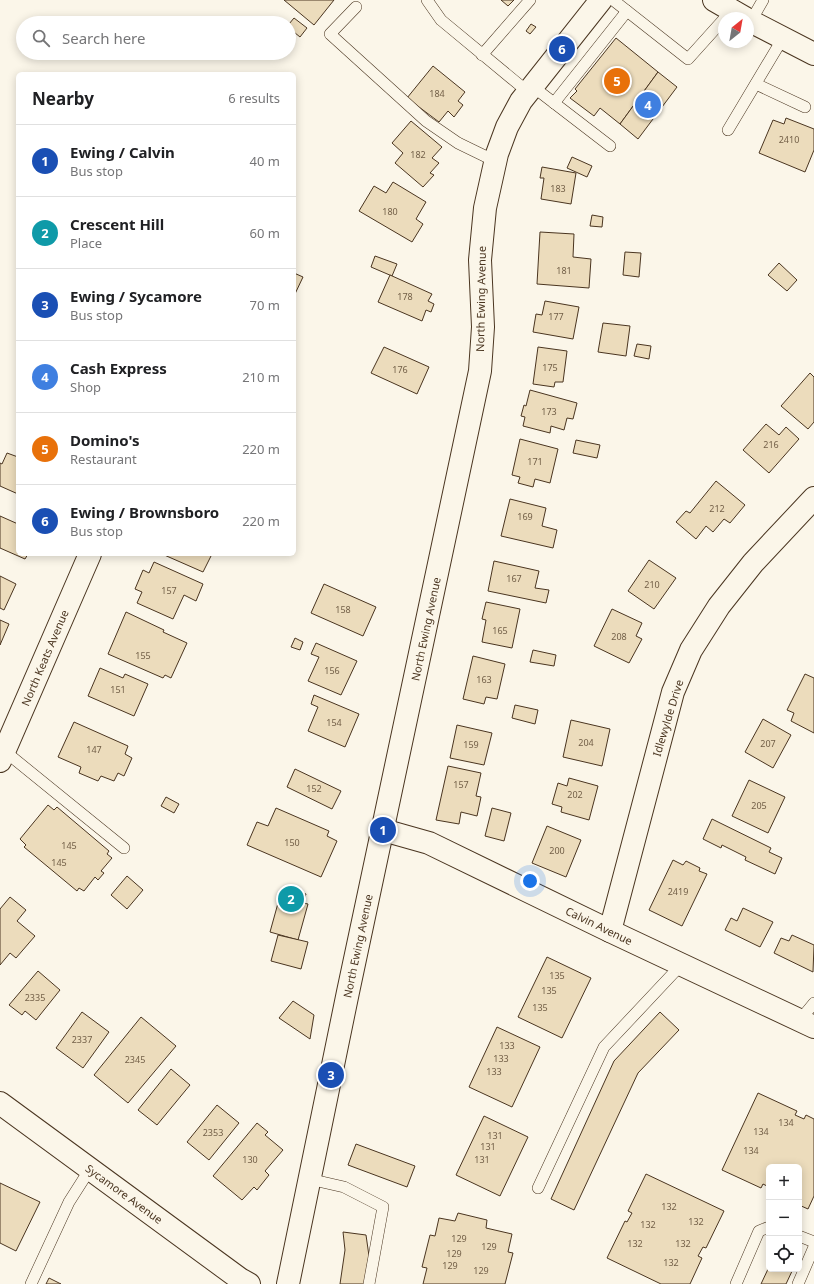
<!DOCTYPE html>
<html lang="en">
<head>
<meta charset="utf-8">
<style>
  :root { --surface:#fff; --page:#f2f2f2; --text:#202124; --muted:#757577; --line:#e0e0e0; --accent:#c62828 }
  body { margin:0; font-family:"Noto Sans",sans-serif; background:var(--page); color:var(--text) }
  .controls { position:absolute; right:12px; bottom:12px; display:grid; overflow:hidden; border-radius:6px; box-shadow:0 2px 10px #0003 }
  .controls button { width:36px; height:36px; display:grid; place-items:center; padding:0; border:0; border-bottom:1px solid var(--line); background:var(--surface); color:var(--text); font:20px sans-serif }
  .compass { position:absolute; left:718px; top:12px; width:36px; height:36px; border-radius:50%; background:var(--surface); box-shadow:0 2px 10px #0003; rotate:31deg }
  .you { position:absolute; left:530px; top:881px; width:14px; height:14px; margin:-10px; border:3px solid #fff; border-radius:50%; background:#1a73e8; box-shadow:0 0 0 6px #1a73e833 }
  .badge { display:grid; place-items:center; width:26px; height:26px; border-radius:50%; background:var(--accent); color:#fff; font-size:13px; font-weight:700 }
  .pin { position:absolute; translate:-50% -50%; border:2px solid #fff; box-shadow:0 1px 4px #0006 }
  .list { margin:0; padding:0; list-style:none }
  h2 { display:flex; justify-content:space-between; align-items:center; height:52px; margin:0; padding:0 16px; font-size:17px }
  h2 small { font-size:13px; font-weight:400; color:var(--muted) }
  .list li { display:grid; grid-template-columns:26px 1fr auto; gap:12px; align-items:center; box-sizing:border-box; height:72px; padding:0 16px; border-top:1px solid var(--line) }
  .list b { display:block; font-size:15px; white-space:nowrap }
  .list p { margin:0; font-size:13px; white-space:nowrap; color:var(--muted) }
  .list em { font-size:13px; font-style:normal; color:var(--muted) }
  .icon { flex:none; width:22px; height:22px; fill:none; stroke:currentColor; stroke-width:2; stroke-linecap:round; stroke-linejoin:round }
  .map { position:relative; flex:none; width:814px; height:1284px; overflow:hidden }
  .search { position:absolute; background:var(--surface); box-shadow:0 2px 10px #0003; left:16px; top:16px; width:280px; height:44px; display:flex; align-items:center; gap:10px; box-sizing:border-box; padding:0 14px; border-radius:22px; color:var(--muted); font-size:15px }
  .panel { position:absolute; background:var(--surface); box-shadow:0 2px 10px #0003; left:16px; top:72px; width:280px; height:484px; border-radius:6px }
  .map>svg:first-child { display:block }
</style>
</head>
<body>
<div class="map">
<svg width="814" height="1284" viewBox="0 0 814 1284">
  <rect width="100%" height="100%" fill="#fbf6e9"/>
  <g fill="#ecdcbc" stroke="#4a3520">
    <polygon points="284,0 334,0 314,25"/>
    <polygon points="501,0 514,0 508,6"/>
    <polygon points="294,18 307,28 300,37 289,28 289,24"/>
    <polygon points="531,24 536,27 530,34 526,31"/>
    <polygon points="616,38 658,72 620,124 600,108 594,116 570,98 577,91 575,89"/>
    <polygon points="433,66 465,92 458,101 463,105 454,117 448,111 439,122 407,98"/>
    <polygon points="658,72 677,87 638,139 620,124"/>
    <polygon points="786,118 814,129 814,150 805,172 759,153 773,120 784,124"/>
    <polygon points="411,121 442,147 432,158 439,163 430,173 434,175 423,187 395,163 403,153 392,143"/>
    <polygon points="572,157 592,166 587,177 567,168"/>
    <polygon points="542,167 576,173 571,204 541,199 544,178 540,178"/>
    <polygon points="393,182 426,202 416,219 423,224 412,242 359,211 374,186 386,193"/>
    <polygon points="592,215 603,217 602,227 590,226"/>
    <polygon points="540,232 574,234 573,257 591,259 589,288 537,284"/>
    <polygon points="625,252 641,253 639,277 623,275"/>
    <polygon points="375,256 397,264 392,276 371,267"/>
    <polygon points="779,263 797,280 787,291 768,275"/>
    <polygon points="294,273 303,277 294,296"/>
    <polygon points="390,275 432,294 428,301 434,304 431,312 426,310 422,321 378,302"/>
    <polygon points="545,301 579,307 573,339 533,332 536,314 542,315"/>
    <polygon points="603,323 630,326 626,356 598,352"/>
    <polygon points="637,344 651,346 649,359 634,356"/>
    <polygon points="384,347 429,367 417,394 371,373"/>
    <polygon points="538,347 567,351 563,382 555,382 554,387 533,384"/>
    <polygon points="810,373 814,377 814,422 808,429 781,406"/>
    <polygon points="530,390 577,403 573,419 567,418 564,430 551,426 550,433 523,426 525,417 521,416 524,405 526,406"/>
    <polygon points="766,424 779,435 786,427 799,439 769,473 743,450"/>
    <polygon points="520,439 558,449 550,483 535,479 533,487 518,483 520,477 512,475"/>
    <polygon points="576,440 600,445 597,458 573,453"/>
    <polygon points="7,453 18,457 18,494 0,486 0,463 2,464"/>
    <polygon points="716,481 745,505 730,523 724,519 713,532 706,526 696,539 676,522 686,511 690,513"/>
    <polygon points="510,499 546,508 542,526 557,530 553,548 501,536"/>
    <polygon points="0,516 18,524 18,554 28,554 25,559 0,548"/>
    <polygon points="162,554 212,554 203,572"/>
    <polygon points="649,560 676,578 654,609 628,591"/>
    <polygon points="494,561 539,571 535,588 549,590 546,603 488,591"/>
    <polygon points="154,562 203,584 196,601 184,595 173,619 137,603 142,592 135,589 143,570 149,573"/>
    <polygon points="0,576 16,584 4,610 0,608"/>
    <polygon points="324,584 376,607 363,636 311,613"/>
    <polygon points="486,602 520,609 512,648 482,642 486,620 482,619"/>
    <polygon points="612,609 642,623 636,636 642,639 629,663 594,646"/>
    <polygon points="126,612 164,630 163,632 187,643 171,678 165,675 163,678 108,654"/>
    <polygon points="0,620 9,624 0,645"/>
    <polygon points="295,638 303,642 300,650 291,647"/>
    <polygon points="316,643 357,661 341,695 308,681 319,657 311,654"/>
    <polygon points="533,650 556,655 554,666 530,662"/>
    <polygon points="473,656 505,664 497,699 486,697 484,704 463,699"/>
    <polygon points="100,668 123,678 125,674 148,684 134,716 88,696"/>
    <polygon points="805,674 814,678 814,733 791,721 794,713 787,710"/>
    <polygon points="314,695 359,714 345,747 308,731 318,707 311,704"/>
    <polygon points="515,705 538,710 535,724 512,718"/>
    <polygon points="763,719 791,735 773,768 745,752"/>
    <polygon points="571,720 610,729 602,766 563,757"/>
    <polygon points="74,722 128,746 125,754 132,758 124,776 118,773 114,781 101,776 98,781 79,773 81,767 58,757"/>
    <polygon points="457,725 492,733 484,765 450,758"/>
    <polygon points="448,766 481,773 476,796 481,797 477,816 461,812 459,824 436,820"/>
    <polygon points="295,769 341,791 332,809 287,787"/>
    <polygon points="569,778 598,786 589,820 561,812 562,807 552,804 558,783 567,786"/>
    <polygon points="749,780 785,797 768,833 732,816"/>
    <polygon points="166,797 179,804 174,813 161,806"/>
    <polygon points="48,805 54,810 57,807 109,851 107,854 112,858 101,871 104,873 98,880 95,877 84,891 79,888 77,891 24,847 26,845 20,839"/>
    <polygon points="276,808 329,831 327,836 337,841 321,877 247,845 257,822 268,826"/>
    <polygon points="492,808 511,813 504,841 485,836"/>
    <polygon points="712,819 771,848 769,852 782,858 775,874 745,860 746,857 722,845 721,848 703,839"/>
    <polygon points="547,826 581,840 566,877 532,863"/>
    <polygon points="673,860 683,865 686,861 700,868 699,871 707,874 682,926 649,910"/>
    <polygon points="127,876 143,890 127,909 111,895"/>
    <polygon points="291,890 306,894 303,903 308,904 298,940 270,932 280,896 288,898"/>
    <polygon points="10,897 26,910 17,921 35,936 16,958 10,953 0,965 0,909"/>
    <polygon points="743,908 773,922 760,947 725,930 731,918 737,921"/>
    <polygon points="278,935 308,942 301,969 271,961"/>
    <polygon points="792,935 814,945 813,972 774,953 781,938 789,941"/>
    <polygon points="547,957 591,978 562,1038 518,1017"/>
    <polygon points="38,971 60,990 36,1020 25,1011 22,1015 9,1005"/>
    <polygon points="293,1001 314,1015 310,1039 279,1018"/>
    <polygon points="82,1012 109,1032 83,1068 56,1048"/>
    <polygon points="660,1012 679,1030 638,1073 574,1210 551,1199 614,1061"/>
    <polygon points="141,1017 176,1046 128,1103 94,1075"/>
    <polygon points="497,1027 540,1047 512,1107 469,1087"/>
    <polygon points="171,1069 190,1085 157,1125 138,1110"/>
    <polygon points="758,1093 797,1111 795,1115 804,1119 806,1115 814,1119 814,1196 808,1209 799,1205 799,1167 769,1167 769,1187 763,1184 761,1188 722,1170"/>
    <polygon points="217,1105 239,1123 209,1160 187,1142"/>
    <polygon points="484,1116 528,1137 500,1196 456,1175"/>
    <polygon points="257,1123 268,1132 265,1135 283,1150 265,1171 269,1175 257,1190 254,1187 242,1200 213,1176"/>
    <polygon points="356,1144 415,1166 407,1187 348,1165"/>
    <polygon points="646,1174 724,1211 706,1248 703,1247 698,1256 702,1258 690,1284 661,1284 607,1258 625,1221 627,1222 632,1213 628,1211"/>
    <polygon points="0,1183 40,1202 16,1251 0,1243"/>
    <polygon points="458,1213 487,1220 486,1228 512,1234 508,1252 513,1253 505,1284 423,1284 427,1268 422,1267 430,1235 435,1236 439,1218 455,1221"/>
    <polygon points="343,1232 366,1235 369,1256 364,1284 340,1284 345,1250"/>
    <polygon points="769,1267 769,1269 793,1269 786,1284 761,1284"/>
    <polygon points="49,1278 61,1284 46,1284"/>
  </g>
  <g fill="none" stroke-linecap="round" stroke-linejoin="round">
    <g stroke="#4a3520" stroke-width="12">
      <g id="lane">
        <polyline points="427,0 441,20 528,92"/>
        <polyline points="613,0 688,59 724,19"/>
        <polyline points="356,7 330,34 426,121 458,143 495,161"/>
        <polyline points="751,21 763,0"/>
        <polyline points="482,55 530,0"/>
        <polyline points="756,84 805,107"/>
        <polyline points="532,86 610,146"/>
        <polyline points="554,103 627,11"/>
        <polyline points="728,130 783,38"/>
        <polyline points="2,749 124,848"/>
        <polyline points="800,1020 814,1003"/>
        <polyline points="309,1179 344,1187 383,1207 369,1284"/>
        <polyline points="538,1188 604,1047 681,965"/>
        <polyline points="799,1236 814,1242"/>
        <polyline points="31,1284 69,1202 90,1169"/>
        <polyline points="736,1284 759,1231 769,1227"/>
        <polyline points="798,1284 814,1247"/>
      </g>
    </g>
    <g stroke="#4a3520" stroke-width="24">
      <g id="street">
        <polyline points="0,761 90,554"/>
        <polyline points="383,830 429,843 610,931 814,1027"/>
        <polyline points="610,931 673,692 691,650 719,606 753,563 814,498"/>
        <polyline points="0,1103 240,1279 249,1284"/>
        <polyline points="288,1284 348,992 480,371 483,327 480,260 485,208 497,154 507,127 521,101 601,0"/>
      </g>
    </g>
    <g stroke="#4a3520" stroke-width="24">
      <g id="primary">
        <polyline points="714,0 745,18"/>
        <polyline points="748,20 814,54"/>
      </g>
    </g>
    <use href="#lane" stroke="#fbf6e9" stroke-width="11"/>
    <use href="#street" stroke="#fbf6e9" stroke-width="22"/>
    <use href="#primary" stroke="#fbf6e9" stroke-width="22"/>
  </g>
  <g text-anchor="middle" stroke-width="3" stroke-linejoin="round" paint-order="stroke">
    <g font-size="9" fill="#725f47">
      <text x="437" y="97">184</text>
      <text x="789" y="143">2410</text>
      <text x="418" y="158">182</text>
      <text x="558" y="192">183</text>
      <text x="390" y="215">180</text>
      <text x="564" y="274">181</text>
      <text x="405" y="300">178</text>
      <text x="556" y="320">177</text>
      <text x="550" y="371">175</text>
      <text x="400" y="373">176</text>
      <text x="549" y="415">173</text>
      <text x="771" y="448">216</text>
      <text x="535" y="465">171</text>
      <text x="717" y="512">212</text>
      <text x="525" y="520">169</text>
      <text x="514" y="582">167</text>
      <text x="652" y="588">210</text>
      <text x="169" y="594">157</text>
      <text x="343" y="613">158</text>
      <text x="500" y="634">165</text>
      <text x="619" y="640">208</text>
      <text x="143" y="659">155</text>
      <text x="332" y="674">156</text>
      <text x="484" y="683">163</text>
      <text x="118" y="693">151</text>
      <text x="334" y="726">154</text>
      <text x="586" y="746">204</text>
      <text x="768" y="747">207</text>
      <text x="471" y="748">159</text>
      <text x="94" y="753">147</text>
      <text x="461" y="788">157</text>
      <text x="314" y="792">152</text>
      <text x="575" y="798">202</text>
      <text x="759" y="809">205</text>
      <text x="292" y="846">150</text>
      <text x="69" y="849">145</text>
      <text x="557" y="854">200</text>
      <text x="59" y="866">145</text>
      <text x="678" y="895">2419</text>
      <text x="557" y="979">135</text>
      <text x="549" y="994">135</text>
      <text x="35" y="1001">2335</text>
      <text x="540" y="1011">135</text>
      <text x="82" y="1043">2337</text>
      <text x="507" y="1049">133</text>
      <text x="501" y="1062">133</text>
      <text x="135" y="1063">2345</text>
      <text x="494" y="1075">133</text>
      <text x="786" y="1126">134</text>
      <text x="761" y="1135">134</text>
      <text x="213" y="1136">2353</text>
      <text x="495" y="1139">131</text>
      <text x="488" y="1150">131</text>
      <text x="751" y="1154">134</text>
      <text x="250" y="1163">130</text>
      <text x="482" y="1163">131</text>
      <text x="669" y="1210">132</text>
      <text x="696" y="1225">132</text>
      <text x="648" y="1228">132</text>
      <text x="459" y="1242">129</text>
      <text x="635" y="1247">132</text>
      <text x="683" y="1247">132</text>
      <text x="489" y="1250">129</text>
      <text x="454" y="1257">129</text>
      <text x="671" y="1266">132</text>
      <text x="450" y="1269">129</text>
      <text x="481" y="1274">129</text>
    </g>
    <g font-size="11" fill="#4a3520" stroke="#fbf6e9">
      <text transform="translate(481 299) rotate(-89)" y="4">North Ewing Avenue</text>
      <text transform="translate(426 629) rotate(-78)" y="4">North Ewing Avenue</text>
      <text transform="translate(45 658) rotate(-67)" y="4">North Keats Avenue</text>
      <text transform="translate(668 718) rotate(-73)" y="4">Idlewylde Drive</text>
      <text transform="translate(599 926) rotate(26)" y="4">Calvin Avenue</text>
      <text transform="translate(358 946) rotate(-78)" y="4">North Ewing Avenue</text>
      <text transform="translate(124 1194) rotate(36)" y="4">Sycamore Avenue</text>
    </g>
  </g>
</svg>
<div class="controls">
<button>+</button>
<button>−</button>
<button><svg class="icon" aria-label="locate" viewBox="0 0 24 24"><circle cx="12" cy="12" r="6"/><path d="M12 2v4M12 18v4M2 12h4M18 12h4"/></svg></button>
</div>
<svg class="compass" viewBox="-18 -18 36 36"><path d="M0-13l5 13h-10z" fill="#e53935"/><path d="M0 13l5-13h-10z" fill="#757577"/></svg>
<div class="you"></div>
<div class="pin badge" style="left:383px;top:830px;background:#1a4fb4">1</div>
<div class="pin badge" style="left:291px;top:899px;background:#0f9aa8">2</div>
<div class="pin badge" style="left:331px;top:1075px;background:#1a4fb4">3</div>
<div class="pin badge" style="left:648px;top:105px;background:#3f7fe0">4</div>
<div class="pin badge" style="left:617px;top:81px;background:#e8710a">5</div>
<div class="pin badge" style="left:562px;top:49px;background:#1a4fb4">6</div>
<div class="search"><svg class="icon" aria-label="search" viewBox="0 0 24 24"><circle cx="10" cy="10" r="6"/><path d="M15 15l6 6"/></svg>Search here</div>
<section class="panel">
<h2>Nearby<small>6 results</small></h2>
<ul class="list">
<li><span class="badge" style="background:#1a4fb4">1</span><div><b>Ewing / Calvin</b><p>Bus stop</p></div><em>40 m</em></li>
<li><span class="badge" style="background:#0f9aa8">2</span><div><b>Crescent Hill</b><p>Place</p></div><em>60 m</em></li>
<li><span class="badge" style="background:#1a4fb4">3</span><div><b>Ewing / Sycamore</b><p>Bus stop</p></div><em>70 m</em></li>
<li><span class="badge" style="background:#3f7fe0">4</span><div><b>Cash Express</b><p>Shop</p></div><em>210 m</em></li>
<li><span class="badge" style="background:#e8710a">5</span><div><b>Domino's</b><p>Restaurant</p></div><em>220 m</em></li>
<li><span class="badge" style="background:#1a4fb4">6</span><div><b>Ewing / Brownsboro</b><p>Bus stop</p></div><em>220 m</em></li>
</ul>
</section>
</div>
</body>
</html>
